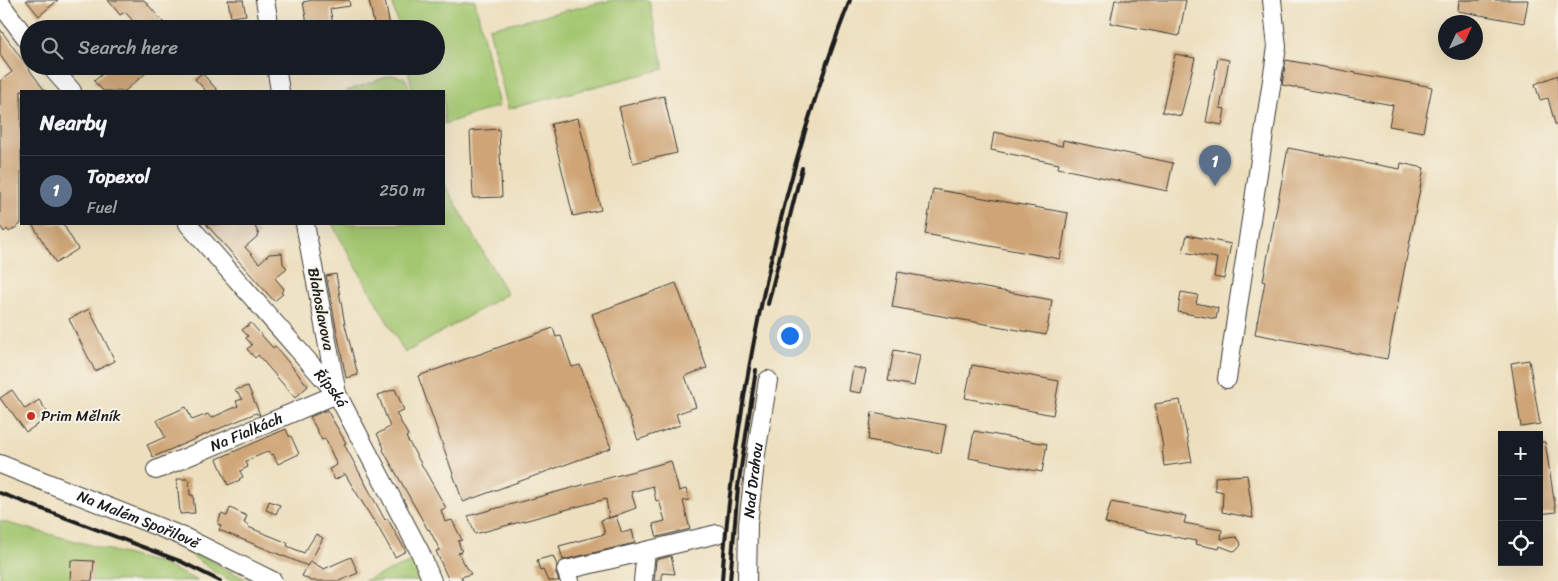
<!DOCTYPE html>
<html lang="en">
<head>
<meta charset="utf-8">
<style>
  :root { --surface:#171b24; --page:#242831; --text:#f1f3f6; --muted:#9ea1a6; --line:#363941; --accent:#7c3aed }
  body { margin:0; font-family:Sriracha,sans-serif; background:var(--page); color:var(--text) }
  .controls { position:absolute; right:15px; bottom:15px; display:grid; overflow:hidden; border-radius:0px; box-shadow:0 5px 20px #0002 }
  .controls button { width:45px; height:45px; display:grid; place-items:center; padding:0; border:0; border-bottom:1px solid var(--line); background:var(--surface); color:var(--text); font:25px sans-serif }
  .compass { position:absolute; left:1438px; top:15px; width:45px; height:45px; border-radius:50%; background:var(--surface); box-shadow:0 5px 20px #0002; rotate:46deg }
  .you { position:absolute; left:789px; top:335px; width:18px; height:18px; margin:-12px; border:4px solid #fff; border-radius:50%; background:#1a73e8; box-shadow:0 0 0 8px #1a73e833 }
  .badge { display:grid; place-items:center; width:32px; height:32px; border-radius:50%; background:var(--accent); color:#fff; font-size:16px; font-weight:700 }
  .pin { position:absolute; translate:-50% -41px; filter:drop-shadow(0 1px 2px #0008) }
  .pin::after { content:''; position:absolute; top:26px; width:18px; height:15px; background:inherit; clip-path:polygon(0 0,100% 0,50% 100%) }
  .list { margin:0; padding:0; list-style:none }
  h2 { display:flex; justify-content:space-between; align-items:center; height:65px; margin:0; padding:0 20px; font-size:21px }
  h2 small { font-size:16px; font-weight:400; color:var(--muted) }
  .list li { display:grid; grid-template-columns:32px 1fr auto; gap:15px; align-items:center; box-sizing:border-box; height:70px; padding:0 20px; border-top:1px solid var(--line) }
  .list b { display:block; font-size:19px; white-space:nowrap }
  .list p { margin:0; font-size:16px; white-space:nowrap; color:var(--muted) }
  .list em { font-size:16px; font-style:normal; color:var(--muted) }
  .icon { flex:none; width:28px; height:28px; fill:none; stroke:currentColor; stroke-width:2; stroke-linecap:round; stroke-linejoin:round }
  .map { position:relative; flex:none; width:1558px; height:581px; overflow:hidden }
  .search { position:absolute; background:var(--surface); box-shadow:0 5px 20px #0002; left:20px; top:20px; width:425px; height:55px; display:flex; align-items:center; gap:12px; box-sizing:border-box; padding:0 18px; border-radius:28px; color:var(--muted); font-size:19px }
  .panel { position:absolute; background:var(--surface); box-shadow:0 5px 20px #0002; left:20px; top:90px; width:425px; height:135px; border-radius:0px }
  .map>svg:first-child { display:block }
</style>
</head>
<body>
<div class="map">
<svg width="1558" height="581" viewBox="0 0 1558 581">
  <rect width="100%" height="100%" fill="#f7f3e8"/>
  <filter id="ink" filterUnits="userSpaceOnUse"><feTurbulence type="fractalNoise" baseFrequency=".02" numOctaves="2"/><feDisplacementMap in="SourceGraphic" scale="10" xChannelSelector="R" yChannelSelector="G"/><feConvolveMatrix kernelMatrix="1 2 1 2 8 2 1 2 1" color-interpolation-filters="sRGB"/></filter>
  <filter id="wash" filterUnits="userSpaceOnUse"><feTurbulence type="fractalNoise" baseFrequency=".0096" numOctaves="4" result="noise"/><feDisplacementMap in="SourceGraphic" scale="20" xChannelSelector="R" yChannelSelector="G"/><feGaussianBlur stdDeviation="1.12" result="paint"/><feColorMatrix in="noise" values="0 0 0 0 0 0 0 0 0 0 0 0 0 0 0 0 0 1.4 0 .05"/><feComposite in="paint" operator="in"/></filter>
  <g filter="url(#wash)">
    <rect width="100%" height="100%" fill="#eddfbe"/>
    <g fill="#a3c66f" stroke="#607146">
      <polygon points="392,0 475,0 499,106 444,124 444,91 413,91 407,66 436,66 436,29 399,29"/>
      <polygon points="612,0 649,0 664,69 508,109 489,28"/>
      <polygon points="392,75 405,78 411,91 346,91"/>
      <polygon points="444,183 507,294 405,353 332,224 444,224"/>
      <polygon points="0,521 162,564 198,581 0,581"/>
      <polygon points="187,548 200,553 209,560 249,581 232,581 216,573 183,549"/>
      <polygon points="412,562 415,562 423,581 364,581"/>
    </g>
    <g id="blocks">
      <g fill="#cfa577">
        <polygon points="26,0 58,0 39,16"/>
        <polygon points="108,0 144,0 169,29 140,29 125,12 120,15"/>
        <polygon points="228,0 243,0 246,15 231,17"/>
        <polygon points="313,0 349,0 350,6 330,9 334,29 308,29 303,2"/>
        <polygon points="369,0 385,0 390,27 375,29"/>
        <polygon points="1115,0 1186,0 1179,36 1110,23"/>
        <polygon points="1459,0 1528,0 1524,23 1458,11"/>
        <polygon points="0,29 45,91 21,91 21,224 9,232 7,229 4,232 0,226 0,81 12,72 0,55"/>
        <polygon points="1175,54 1195,58 1181,116 1162,112"/>
        <polygon points="1218,58 1229,60 1220,108 1225,109 1222,125 1206,122"/>
        <polygon points="1286,60 1432,87 1423,132 1389,126 1393,105 1282,85"/>
        <polygon points="112,66 154,66 125,91 103,91 94,81"/>
        <polygon points="202,73 218,91 206,91 195,79"/>
        <polygon points="1558,75 1558,124 1555,124 1548,98 1540,100 1535,84"/>
        <polygon points="664,96 677,153 633,163 619,107"/>
        <polygon points="578,118 601,210 573,216 551,124"/>
        <polygon points="499,129 502,197 473,198 470,131"/>
        <polygon points="994,132 1062,146 1063,140 1173,163 1167,191 1058,168 1059,164 991,150"/>
        <polygon points="1288,148 1400,169 1401,163 1424,168 1387,359 1255,334 1265,282 1263,281"/>
        <polygon points="933,189 1068,213 1060,259 925,234"/>
        <polygon points="32,224 63,224 78,249 56,263"/>
        <polygon points="206,224 254,224 259,235 245,247 259,263 269,254 282,253 283,264 287,268 275,278 284,289 281,292 283,294 274,301"/>
        <polygon points="1187,235 1231,244 1224,279 1214,277 1217,258 1183,252"/>
        <polygon points="898,272 1052,300 1046,335 892,307"/>
        <polygon points="336,274 345,325 358,375 346,378 326,276"/>
        <polygon points="676,283 707,368 685,376 696,407 676,414 680,425 638,440 592,314"/>
        <polygon points="1181,292 1198,295 1196,303 1218,308 1216,319 1178,312"/>
        <polygon points="89,309 115,361 95,371 69,319"/>
        <polygon points="251,323 273,348 275,346 308,386 295,398 258,355 255,358 247,349 252,345 246,338 248,336 242,330"/>
        <polygon points="553,328 556,337 561,336 572,367 580,365 611,448 463,502 418,376"/>
        <polygon points="894,350 920,355 914,386 888,381"/>
        <polygon points="1529,360 1540,424 1521,427 1511,363"/>
        <polygon points="972,365 1059,381 1053,415 965,398"/>
        <polygon points="853,367 866,370 861,393 849,391"/>
        <polygon points="248,386 260,415 259,415 256,413 153,457 147,445 165,437 157,420 186,407 192,420 208,414 211,418 238,406 236,401 243,399 235,390"/>
        <polygon points="395,389 404,410 396,413 408,435 406,437 446,508 441,510 445,522 452,520 462,540 458,541 462,552 458,553 471,574 461,577 463,581 449,581 436,551 440,550 429,529 428,530 383,450 384,448 377,434 390,427 378,395"/>
        <polygon points="12,390 25,409 39,400 50,416 26,432 8,407 7,408 0,398"/>
        <polygon points="1180,400 1192,462 1164,466 1162,447 1163,447 1155,404"/>
        <polygon points="327,410 346,443 344,444 385,520 387,518 406,551 395,557 374,520 373,520 345,474 335,480 329,469 337,465 325,438 322,440 310,417"/>
        <polygon points="872,412 946,425 941,453 868,440"/>
        <polygon points="286,429 289,436 291,436 299,454 278,464 273,454 271,455 269,451 246,461 248,467 240,471 243,477 239,479 240,480 228,485 217,459"/>
        <polygon points="974,431 1047,444 1042,472 969,458"/>
        <polygon points="1539,442 1545,442 1556,512 1539,514"/>
        <polygon points="671,461 679,491 686,489 689,500 683,501 690,529 657,537 653,524 665,521 659,500 656,501 653,486 631,492 636,508 609,518 606,499 475,534 468,516"/>
        <polygon points="1247,475 1253,518 1222,512 1223,492 1215,490 1215,477"/>
        <polygon points="177,479 189,479 190,495 193,495 195,513 180,514"/>
        <polygon points="269,501 280,505 276,514 266,510"/>
        <polygon points="1111,502 1186,516 1184,523 1222,530 1221,539 1236,537 1240,541 1241,545 1237,550 1233,551 1220,546 1219,549 1195,544 1196,541 1107,524 1108,523 1105,523"/>
        <polygon points="230,508 247,516 244,523 248,525 248,527 288,543 287,546 304,553 316,534 323,538 308,566 219,530 221,526 218,524 221,514 227,516"/>
        <polygon points="616,516 622,533 632,530 635,543 563,560 559,546 605,534 601,520"/>
        <polygon points="553,556 557,565 556,573 559,581 548,581 543,570 540,571 537,560"/>
        <polygon points="671,556 675,574 662,573 662,581 654,581 656,560"/>
        <polygon points="351,557 358,573 339,581 311,581 302,576 310,561 324,569"/>
        <polygon points="71,560 94,561 92,581 70,581"/>
      </g>
    </g>
  </g>
  <g filter="url(#ink)">
    <use href="#blocks" fill-opacity="0" stroke="#3b3934" stroke-width="1"/>
    <g fill="none" stroke-linecap="round" stroke-linejoin="round">
      <g stroke="#3b3934" stroke-width="20">
        <g id="minor">
          <polyline points="265,0 270,29"/>
          <polyline points="0,3 29,42"/>
          <polyline points="50,66 72,91"/>
          <polyline points="276,66 280,91"/>
          <path id="s1" d="M 188,224 L 337,394 L 420,552 L 432,581"/>
          <polyline points="1227,379 1277,47 1272,0"/>
          <path id="s2" d="M 0,464 L 184,537 L 273,581"/>
          <path id="s3" d="M 156,470 L 337,394 L 305,224"/>
          <polyline points="570,581 566,570 717,534"/>
          <polyline points="643,581 646,551"/>
          <path id="s4" d="M 747,581 L 748,524 L 756,454 L 768,380"/>
        </g>
      </g>
      <use href="#minor" stroke="#fff" stroke-width="18"/>
      <g stroke="#1c1c1c" stroke-width="4">
        <polyline points="768,304 802,168"/>
        <polyline points="0,493 180,561 220,581"/>
        <path d="M 722,581 C 727,500 739,421 754,341 C 776,225 807,111 850,0"/>
        <polyline points="730,581 738,487 756,370"/>
      </g>
    </g>
  </g>
  <circle fill="#c8321e" stroke="#f7f3e8" stroke-width="2" cx="31" cy="416" r="5"/>
  <g text-anchor="middle" stroke-width="4" stroke-linejoin="round" paint-order="stroke">
    <g font-size="15" fill="#1c1c1c" stroke="#f7f3e8">
      <text transform="translate(321 309) rotate(79)" y="5">Blahoslavova</text>
      <text dy="5" stroke="none"><textPath href="#s1" startOffset="218">Řípská</textPath></text>
      <text dy="5" stroke="none"><textPath href="#s3" startOffset="98">Na Fialkách</textPath></text>
      <text dy="5" stroke="none"><textPath href="#s4" startOffset="101">Nad Drahou</textPath></text>
      <text dy="5" stroke="none"><textPath href="#s2" startOffset="149">Na Malém Spořilově</textPath></text>
    </g>
    <g font-size="15" fill="#1c1c1c" stroke="#f7f3e8" text-anchor="start">
      <text x="41" y="421">Prim Mělník</text>
    </g>
  </g>
</svg>
<div class="controls">
<button>+</button>
<button>−</button>
<button><svg class="icon" aria-label="locate" viewBox="0 0 24 24"><circle cx="12" cy="12" r="6"/><path d="M12 2v4M12 18v4M2 12h4M18 12h4"/></svg></button>
</div>
<svg class="compass" viewBox="-18 -18 36 36"><path d="M0-13l5 13h-10z" fill="#e53935"/><path d="M0 13l5-13h-10z" fill="#9ea1a6"/></svg>
<div class="you"></div>
<div class="pin badge" style="left:1215px;top:186px;background:#5c6f8a">1</div>
<div class="search"><svg class="icon" aria-label="search" viewBox="0 0 24 24"><circle cx="10" cy="10" r="6"/><path d="M15 15l6 6"/></svg>Search here</div>
<section class="panel">
<h2>Nearby<small></small></h2>
<ul class="list">
<li><span class="badge" style="background:#5c6f8a">1</span><div><b>Topexol</b><p>Fuel</p></div><em>250 m</em></li>
</ul>
</section>
</div>
</body>
</html>
